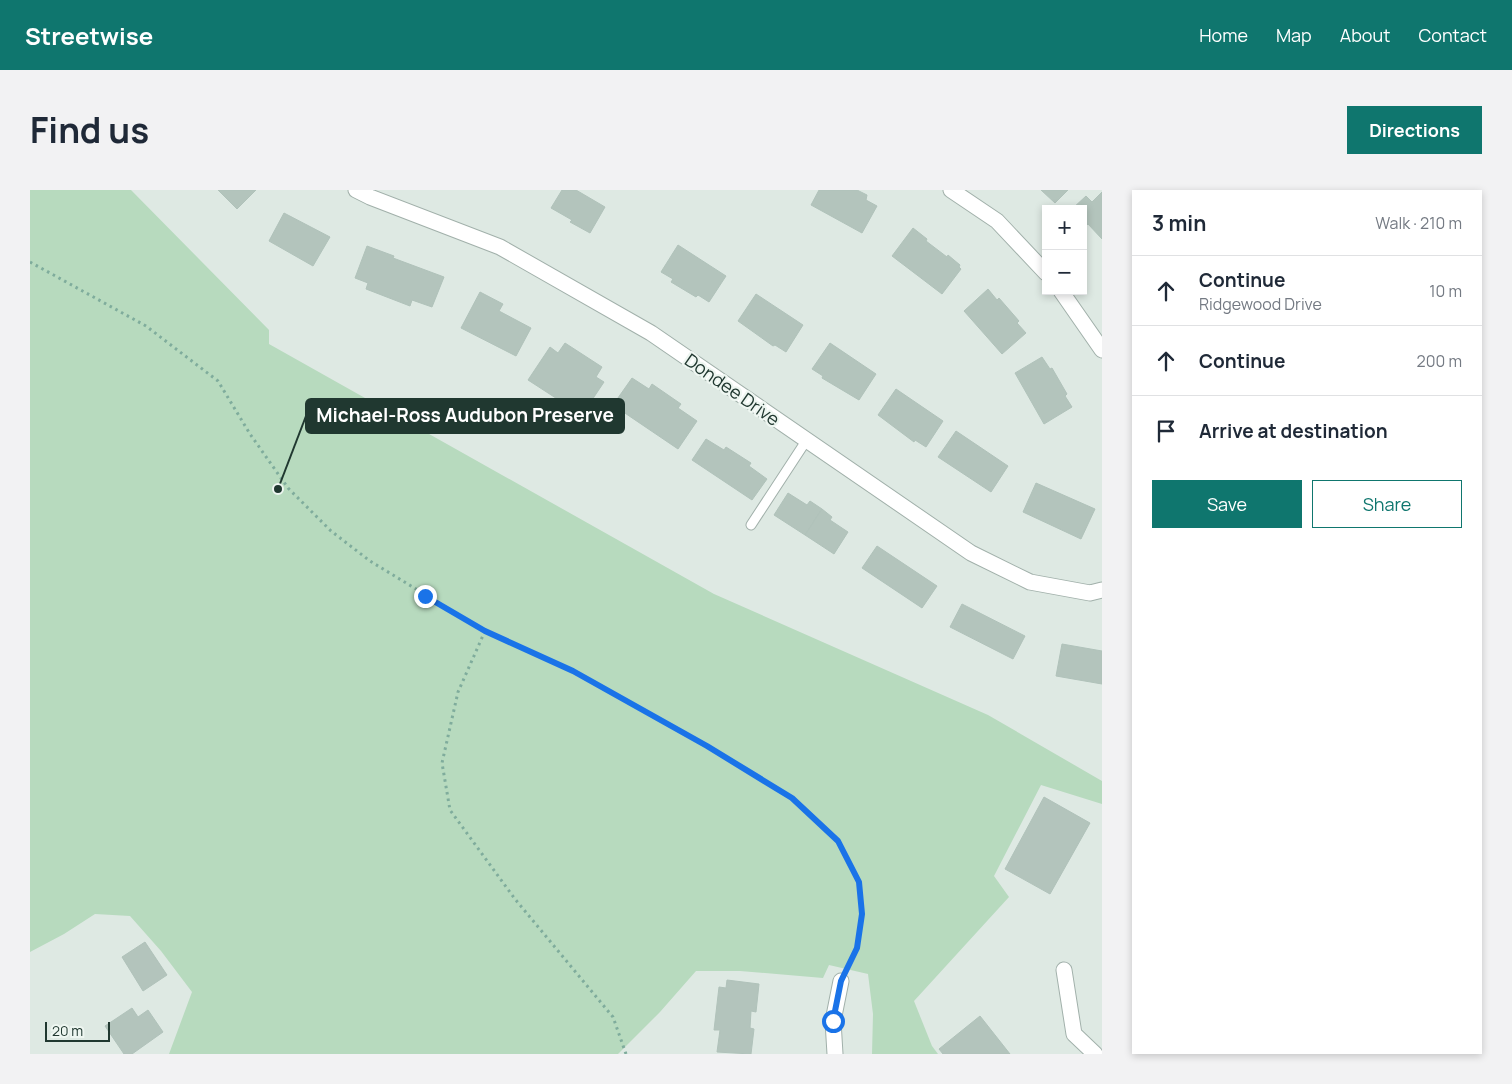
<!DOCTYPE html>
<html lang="en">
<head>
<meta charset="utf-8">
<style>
  :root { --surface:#fff; --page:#f2f2f3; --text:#1f2937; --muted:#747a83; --line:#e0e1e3; --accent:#0f766e }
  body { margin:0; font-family:Manrope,sans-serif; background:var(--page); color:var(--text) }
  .controls { position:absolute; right:15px; top:15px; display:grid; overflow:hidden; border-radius:0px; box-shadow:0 2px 8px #0003 }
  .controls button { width:45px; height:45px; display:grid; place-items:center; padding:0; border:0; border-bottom:1px solid var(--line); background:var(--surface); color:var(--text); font:25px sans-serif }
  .scale { position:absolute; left:15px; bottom:12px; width:65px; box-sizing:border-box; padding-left:5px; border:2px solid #203830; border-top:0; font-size:14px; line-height:18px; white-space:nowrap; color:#203830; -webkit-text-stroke:4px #eef6f1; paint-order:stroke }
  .stop { position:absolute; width:15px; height:15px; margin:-11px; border:4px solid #1a73e8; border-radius:50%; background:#fff }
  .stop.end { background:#1a73e8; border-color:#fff; box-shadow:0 1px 5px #0008 }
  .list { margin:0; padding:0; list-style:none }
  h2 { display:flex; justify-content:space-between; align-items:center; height:65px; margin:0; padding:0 20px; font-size:21px }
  h2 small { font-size:16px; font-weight:400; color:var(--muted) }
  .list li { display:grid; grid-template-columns:32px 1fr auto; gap:15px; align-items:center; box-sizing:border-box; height:70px; padding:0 20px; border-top:1px solid var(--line) }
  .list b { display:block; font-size:19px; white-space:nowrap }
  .list p { margin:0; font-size:16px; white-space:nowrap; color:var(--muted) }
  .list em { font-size:16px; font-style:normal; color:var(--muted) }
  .actions { display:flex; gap:10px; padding:15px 20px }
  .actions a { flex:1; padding:11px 0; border:1px solid var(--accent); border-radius:0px; text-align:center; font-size:18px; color:var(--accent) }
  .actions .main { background:var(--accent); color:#fff }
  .icon { flex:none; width:28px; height:28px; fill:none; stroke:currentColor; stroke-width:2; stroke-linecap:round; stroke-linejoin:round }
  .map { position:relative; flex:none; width:1072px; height:864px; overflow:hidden; border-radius:0px }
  header { display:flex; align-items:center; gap:30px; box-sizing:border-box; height:70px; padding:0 25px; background:var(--accent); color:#fff }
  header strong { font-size:24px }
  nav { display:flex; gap:28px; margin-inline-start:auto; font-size:18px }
  .intro { display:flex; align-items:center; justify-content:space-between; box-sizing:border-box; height:120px; padding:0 30px }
  h1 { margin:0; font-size:35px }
  .button { padding:12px 22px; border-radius:0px; background:var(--accent); color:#fff; font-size:18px; font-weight:700 }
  main { display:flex; gap:30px; padding:0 30px }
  aside { flex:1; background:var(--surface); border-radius:0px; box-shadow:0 2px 8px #0003 }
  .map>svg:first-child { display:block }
</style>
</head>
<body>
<header>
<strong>Streetwise</strong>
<nav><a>Home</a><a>Map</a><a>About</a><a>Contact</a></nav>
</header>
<div class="intro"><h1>Find us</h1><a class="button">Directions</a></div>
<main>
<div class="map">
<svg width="1072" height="864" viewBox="0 0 1072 864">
  <rect width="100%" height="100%" fill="#dee9e3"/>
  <polygon fill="#b7dabe" points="0,0 101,0 239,140 239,154 684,404 958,525 1072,591 1072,614 1011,595 964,686 979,707 884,811 902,856 908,864 842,864 843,824 838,784 799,775 793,788 710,781 666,781 630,822 588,864 139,864 162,802 131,761 100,726 65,724 34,744 0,762"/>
  <g fill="#b3c4bc" stroke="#b0c2ba">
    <polygon points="188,0 226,0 207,19"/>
    <polygon points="532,0 546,0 575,17 560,43 540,32 542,30 521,18"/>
    <polygon points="789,0 827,0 837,5 836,10 847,16 832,43 781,15"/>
    <polygon points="1011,0 1038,0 1025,13"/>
    <polygon points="1072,2 1072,49 1058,34 1053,38 1053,19 1042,19 1056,6 1062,12"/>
    <polygon points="254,23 300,47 283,76 239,51"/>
    <polygon points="883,38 897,49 896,51 917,67 918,65 930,75 929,77 931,79 912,104 862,66"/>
    <polygon points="648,55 696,86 679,112 668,105 666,107 641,92 643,89 631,82"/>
    <polygon points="337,56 364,66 363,68 414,87 402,117 382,110 380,116 336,99 338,93 325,88"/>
    <polygon points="958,99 967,110 969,108 989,131 987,133 996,143 972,164 934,121"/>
    <polygon points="450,102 473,114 469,121 501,138 486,166 431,138"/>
    <polygon points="726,104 773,135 756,162 745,155 743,156 708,131"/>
    <polygon points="535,153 572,177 566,187 574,192 552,225 498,190 520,157 528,163"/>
    <polygon points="800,153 846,184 829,210 792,188 793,186 782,179"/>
    <polygon points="1012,167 1020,179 1022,178 1037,204 1035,206 1042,217 1014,234 985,183"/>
    <polygon points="602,188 619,199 622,194 651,214 648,218 667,231 648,259 583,215"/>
    <polygon points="866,199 913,231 896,257 885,250 884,252 848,225"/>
    <polygon points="926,241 978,276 961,302 908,267"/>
    <polygon points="676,249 694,260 696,257 721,273 719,276 737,289 722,310 662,270"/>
    <polygon points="1006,293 1065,319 1051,349 993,322"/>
    <polygon points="758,303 777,315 780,311 792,319 775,345 744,325"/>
    <polygon points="792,319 802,327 800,330 818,342 804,364 775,345"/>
    <polygon points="847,356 907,396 892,418 832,378"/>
    <polygon points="932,414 995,446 983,469 920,437"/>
    <polygon points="1032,454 1072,461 1072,494 1026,486"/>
    <polygon points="1014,607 1060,633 1020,704 975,679"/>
    <polygon points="115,752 137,785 113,801 92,767"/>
    <polygon points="697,790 729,794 726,822 721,821 720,838 724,839 721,864 687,862 690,840 684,840 689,797 696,798"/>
    <polygon points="102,818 108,827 118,820 133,842 102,864 94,864 75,836"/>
    <polygon points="950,826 980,864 913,864 909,859"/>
  </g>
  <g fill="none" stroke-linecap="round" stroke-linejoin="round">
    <g stroke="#a1b0aa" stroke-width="11">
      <polyline id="lane" points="721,335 776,251"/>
    </g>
    <g stroke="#a1b0aa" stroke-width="17">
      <g id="street">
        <polyline points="326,0 340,7 470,57 621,143 941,363 1000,392 1060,403 1072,400"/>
        <polyline points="921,0 967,31 1016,83"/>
        <polyline points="1031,101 1072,160"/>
        <polyline points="1034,780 1044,844 1065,864"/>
        <polyline points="805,864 803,831 811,791"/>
      </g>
    </g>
    <g stroke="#7fac9c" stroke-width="3" stroke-dasharray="2.5 4" stroke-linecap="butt">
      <polyline points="0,72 116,136 188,191 220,244 258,298 301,341 340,371 455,441 543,481 677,556 762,608 808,651 829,693 832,724 827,759 818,777"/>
      <polyline points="455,441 428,502 412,573 420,620 485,709 583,827 596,864"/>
    </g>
    <use href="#lane" stroke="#fff" stroke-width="9"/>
    <use href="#street" stroke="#fff" stroke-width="15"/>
  </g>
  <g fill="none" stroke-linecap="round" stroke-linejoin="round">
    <polyline stroke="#1a73e8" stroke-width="6" points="395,406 455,441 543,481 677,556 762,608 808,651 829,692 832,724 827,758 811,791 803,831"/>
  </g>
  <g text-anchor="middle" stroke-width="4.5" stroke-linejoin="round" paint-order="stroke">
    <g font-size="18" fill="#203830" stroke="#eef6f1">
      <text transform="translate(702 200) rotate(35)" y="6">Dondee Drive</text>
    </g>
  </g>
  <path fill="none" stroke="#203830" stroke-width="2" d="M248 299L276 226"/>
  <circle fill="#203830" stroke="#eef6f1" stroke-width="2" cx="248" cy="299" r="5"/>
  <rect fill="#203830" stroke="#203830" stroke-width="2" x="276" y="209" width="318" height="34" rx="5"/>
  <g font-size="19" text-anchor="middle" font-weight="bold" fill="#fff">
    <text x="435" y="232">Michael-Ross Audubon Preserve</text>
  </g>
</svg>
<div class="controls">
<button>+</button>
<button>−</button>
</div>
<div class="scale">20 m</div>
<div class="stop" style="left:803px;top:831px"></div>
<div class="stop end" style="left:395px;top:406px"></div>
</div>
<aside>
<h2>3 min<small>Walk · 210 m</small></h2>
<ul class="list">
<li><svg class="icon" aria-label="ahead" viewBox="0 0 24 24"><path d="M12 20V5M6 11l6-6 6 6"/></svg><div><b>Continue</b><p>Ridgewood Drive</p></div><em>10 m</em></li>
<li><svg class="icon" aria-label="ahead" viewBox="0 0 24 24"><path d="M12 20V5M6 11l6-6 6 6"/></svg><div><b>Continue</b></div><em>200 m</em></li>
<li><svg class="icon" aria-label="arrive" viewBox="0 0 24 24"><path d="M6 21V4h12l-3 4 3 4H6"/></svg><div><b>Arrive at destination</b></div></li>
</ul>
<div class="actions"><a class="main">Save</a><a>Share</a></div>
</aside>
</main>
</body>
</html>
